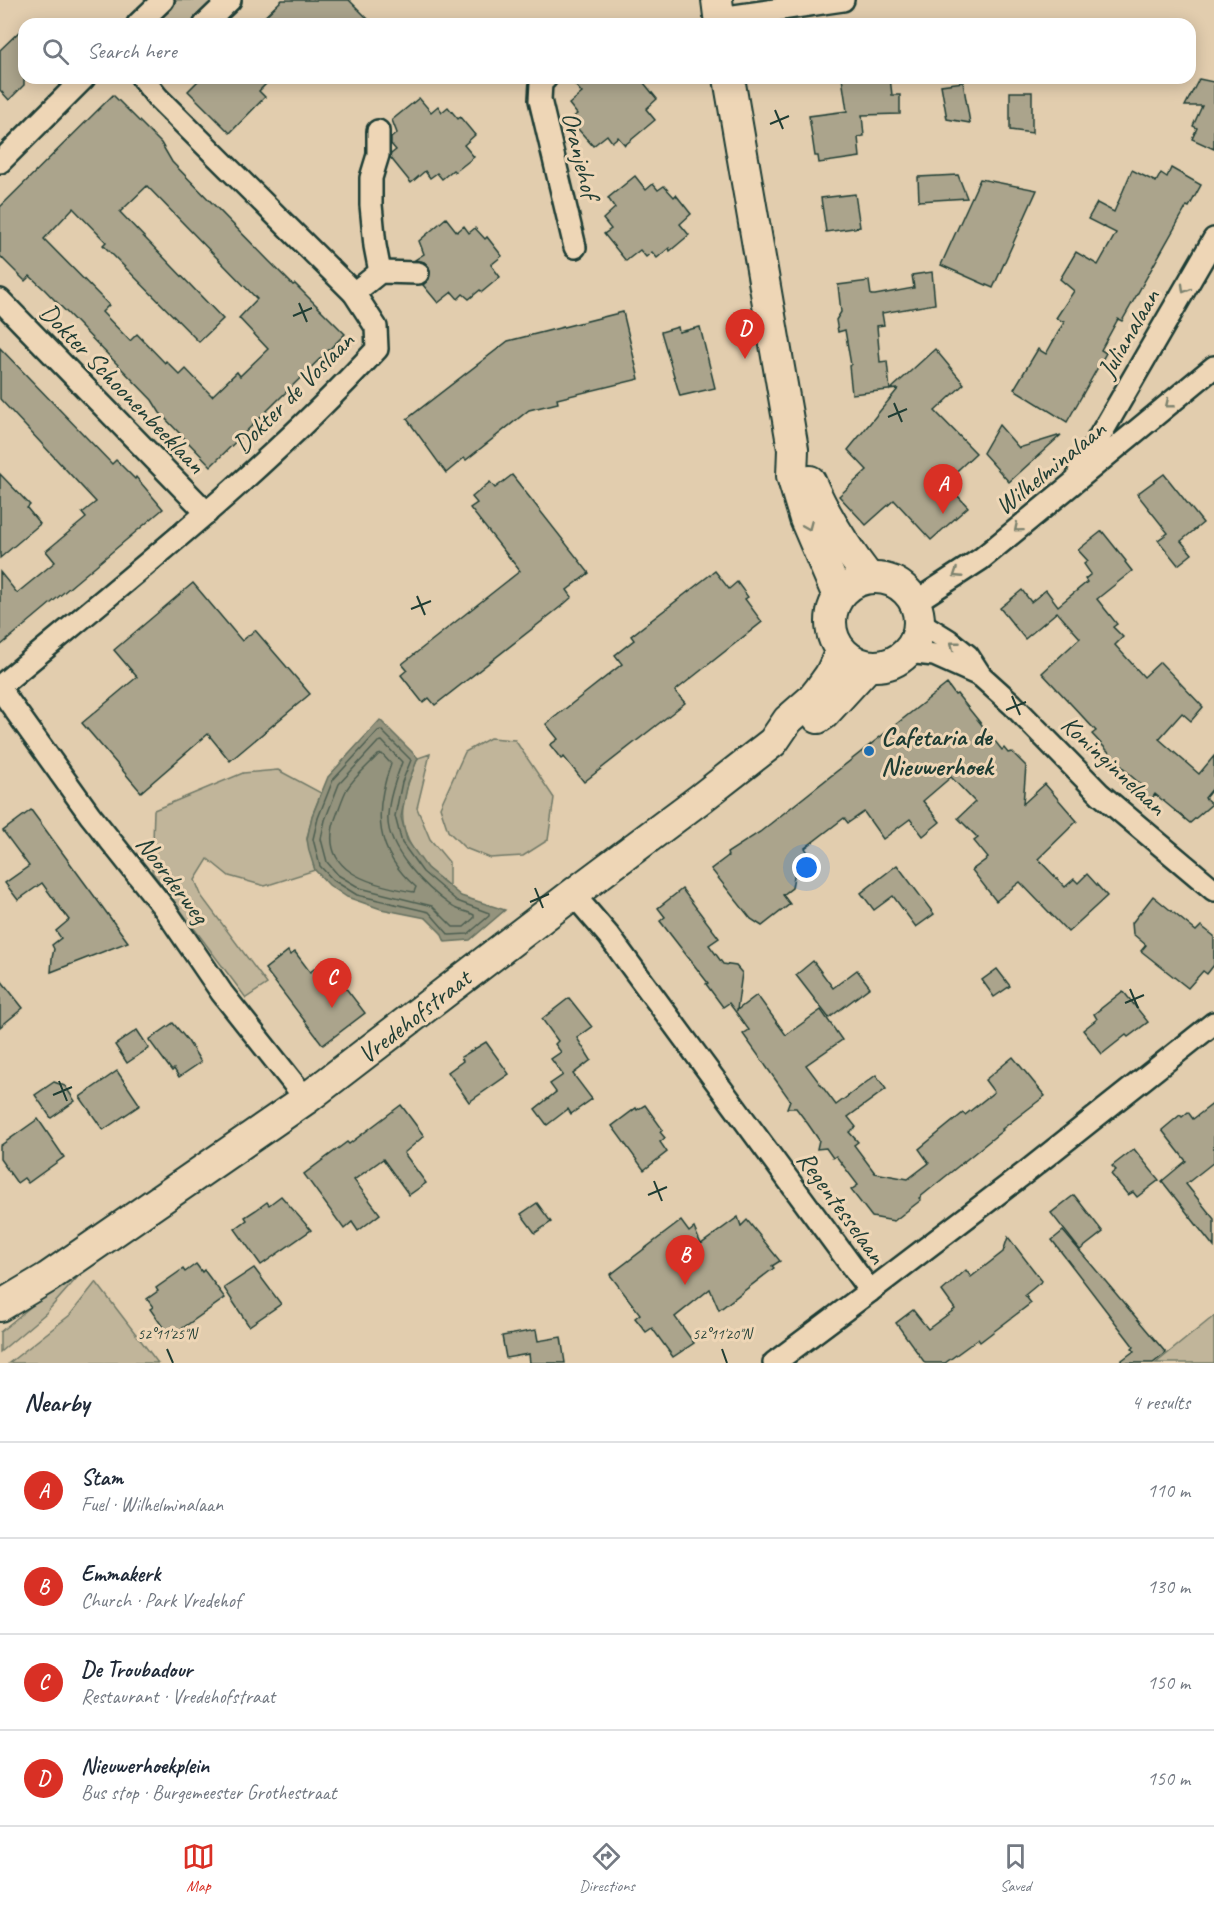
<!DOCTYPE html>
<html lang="en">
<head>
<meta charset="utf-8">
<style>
  :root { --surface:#fff; --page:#f2f2f3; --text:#1f2937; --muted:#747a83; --line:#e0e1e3; --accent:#d93025 }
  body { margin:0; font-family:Caveat,sans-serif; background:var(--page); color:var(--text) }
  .you { position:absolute; left:807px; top:868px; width:21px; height:21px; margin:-15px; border:4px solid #fff; border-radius:50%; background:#1a73e8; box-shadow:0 0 0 9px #1a73e833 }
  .badge { display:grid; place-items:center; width:39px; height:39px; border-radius:50%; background:var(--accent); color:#fff; font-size:20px; font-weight:700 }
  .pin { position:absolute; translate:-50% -50px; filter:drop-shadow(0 2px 3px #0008) }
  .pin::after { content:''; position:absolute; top:32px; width:21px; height:18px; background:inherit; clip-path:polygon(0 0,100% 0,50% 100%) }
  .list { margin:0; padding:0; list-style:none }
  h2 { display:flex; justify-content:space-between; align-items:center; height:78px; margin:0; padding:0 24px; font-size:26px }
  h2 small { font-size:20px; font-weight:400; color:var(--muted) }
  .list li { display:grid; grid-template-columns:39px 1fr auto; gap:18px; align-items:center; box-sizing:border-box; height:96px; padding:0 24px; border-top:2px solid var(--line) }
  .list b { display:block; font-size:22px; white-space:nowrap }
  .list p { margin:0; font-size:20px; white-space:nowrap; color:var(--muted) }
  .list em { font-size:20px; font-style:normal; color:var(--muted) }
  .icon { flex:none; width:33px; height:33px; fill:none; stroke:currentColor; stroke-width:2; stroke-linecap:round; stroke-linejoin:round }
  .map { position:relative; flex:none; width:1214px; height:1363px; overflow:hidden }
  .search { position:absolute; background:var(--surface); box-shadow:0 3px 15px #0003; left:18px; right:18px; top:18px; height:66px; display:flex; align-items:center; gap:15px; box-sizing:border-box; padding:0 21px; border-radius:18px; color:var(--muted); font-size:22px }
  .sheet { height:462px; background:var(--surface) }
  nav { display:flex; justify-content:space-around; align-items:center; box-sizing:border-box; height:84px; border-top:2px solid var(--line); background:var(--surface); font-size:16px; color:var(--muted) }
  nav a { display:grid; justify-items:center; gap:3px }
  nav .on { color:var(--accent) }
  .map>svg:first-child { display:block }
</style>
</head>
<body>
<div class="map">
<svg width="1214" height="1363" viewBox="0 0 1214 1363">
  <rect width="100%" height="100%" fill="#e2cdae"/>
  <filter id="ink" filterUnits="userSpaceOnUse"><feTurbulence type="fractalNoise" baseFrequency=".0167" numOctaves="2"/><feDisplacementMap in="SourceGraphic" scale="12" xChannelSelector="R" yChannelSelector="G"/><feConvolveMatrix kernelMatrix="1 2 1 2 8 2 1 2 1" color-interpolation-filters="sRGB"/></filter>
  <g filter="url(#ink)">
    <g fill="#c1b59a" stroke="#707967" stroke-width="1.5">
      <polygon points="177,0 217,0 193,24 152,24"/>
      <polygon points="490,738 515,740 554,798 548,840 523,856 490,858 465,848 448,831 440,807 465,752"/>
      <path d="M 430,754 L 417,808 L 430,839 L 449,862 L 449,886 C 442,880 434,874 427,868 C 392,830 400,801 418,758 Z"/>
      <polygon points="278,770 321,793 312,816 307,839 315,870 265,886 229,876 208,859 195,880 202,897 267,984 246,998 152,872 154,810 243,773"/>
      <polygon points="91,1262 46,1313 0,1352 0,1332 34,1304"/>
      <polygon points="96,1282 158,1363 9,1363 70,1315"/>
      <polygon points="1214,1316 1214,1363 1156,1363"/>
    </g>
    <polygon fill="#94937d" stroke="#657160" stroke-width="1.5" points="380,720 418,758 408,783 401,817 407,840 427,868 461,896 505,910 470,940 445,942 441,933 426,918 381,909 347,897 329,885 315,870 309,851 307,839 312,816 328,777"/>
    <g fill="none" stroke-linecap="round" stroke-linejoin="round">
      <g stroke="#4e5f51" stroke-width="1.5">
        <polygon points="381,730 411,760 402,782 395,816 402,843 423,872 457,901 489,913 489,916 468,934 449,935 429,912 357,895 333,880 320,866 313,839 318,818 333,780 378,731"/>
        <path d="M 382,741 L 402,762 C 396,779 389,797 388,815 C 385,849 427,889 453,907 C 459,911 467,911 474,915 L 474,918 L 464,927 L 453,927 L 432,906 L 360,888 L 338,875 L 327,862 L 321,839 L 325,820 L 339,784 L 378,742 Z"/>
        <path d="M 382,754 L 391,764 C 373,812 375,852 416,887 L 414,892 C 370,885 314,871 337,814 C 340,806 343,796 347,789 C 355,776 368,766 378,755 Z"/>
      </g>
    </g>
    <g fill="#aba48c" stroke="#1f3d34" stroke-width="1.5" fill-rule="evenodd">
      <polygon points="282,0 349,0 373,24 257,24"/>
      <polygon points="24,27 24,85 9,100 0,90 0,50"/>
      <polygon points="201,78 272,78 259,91 265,97 230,133 188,91"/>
      <polygon points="569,78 640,78 657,99 646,109 655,120 625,145 618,137 612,142 607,135 593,146 570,120 577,114 569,104 582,93"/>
      <polygon points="842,78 890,78 892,95 900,95 900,114 862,115 864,136 858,137 860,157 819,163 818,156 815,156 809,116 847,111"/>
      <polygon points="1199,79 1213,82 1214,81 1214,149 1192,139 1197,128 1193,126 1202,106 1185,106"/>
      <polygon points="963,82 970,123 947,119 941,85"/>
      <polygon points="1010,92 1032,92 1032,133 1010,130"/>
      <path d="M 113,95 L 161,143 L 172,162 L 269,261 L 293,285 L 295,284 L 345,334 L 211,466 L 160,413 L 152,400 L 45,290 L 30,276 L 25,281 L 0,256 L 0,207 ZM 147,186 L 257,299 L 239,318 L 268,349 L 240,376 L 237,372 L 212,396 L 186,369 L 180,375 L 166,361 L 165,363 L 137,334 L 130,341 L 102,312 L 109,305 L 44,239 L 73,208 L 106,242 L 103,245 L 199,342 L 223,319 L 120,212 Z"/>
      <polygon points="419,98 431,112 438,106 442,112 448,107 458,119 460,117 475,135 464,145 474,157 455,172 453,170 442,179 437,173 430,178 425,171 411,183 390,157 391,154 396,150 391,144 391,138 397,133 392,120"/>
      <polygon points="1171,168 1201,185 1189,207 1187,206 1122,321 1118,319 1101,350 1106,353 1067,422 1014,389 1038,349 1046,354 1064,322 1056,318 1074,291 1060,279 1076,252 1098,265 1116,233 1088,219 1097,203 1114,212 1132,170 1156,182 1161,173 1167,177"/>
      <polygon points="958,175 967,198 919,201 918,177"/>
      <polygon points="635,176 646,190 653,184 658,190 664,186 674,197 676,195 691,214 680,224 689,235 670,251 669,248 657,258 652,252 646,257 640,250 626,261 604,234 611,229 603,219 615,208 608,198"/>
      <polygon points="980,179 1037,190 993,288 941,265"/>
      <polygon points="855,194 860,227 826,232 821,198"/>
      <polygon points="446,218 457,232 464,226 469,233 475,228 485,239 487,237 502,256 491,265 500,277 482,292 480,290 469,299 463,294 458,299 452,292 438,303 423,285 429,279 429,267 424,262 415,260 424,254 419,241"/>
      <polygon points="932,272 935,304 882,313 884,325 877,326 880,362 887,361 890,390 935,349 964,384 935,411 976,453 945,482 968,507 931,540 894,500 866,525 839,496 867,470 848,450 898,389 852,394 849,366 851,365 845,330 838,332 836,320 841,312 838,285 869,281 871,295 875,295 914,288 912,275"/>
      <polygon points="623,312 639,379 557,399 558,403 529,410 466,460 464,458 446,473 407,419 508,341"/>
      <polygon points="678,327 679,332 700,327 715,388 680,396 661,332"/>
      <polygon points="0,348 112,464 116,460 135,479 136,477 163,509 0,646 0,572 17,593 55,562 46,551 86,518 82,513 96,502 0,399"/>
      <polygon points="999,425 1019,448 1061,435 1009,482 983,453"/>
      <polygon points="0,474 30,505 27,508 40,524 0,558"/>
      <polygon points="1164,474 1203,523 1181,541 1192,554 1178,565 1158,540 1168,533 1137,494"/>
      <polygon points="512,475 589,573 567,590 572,597 564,604 435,705 429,698 423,703 401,675 407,670 402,664 520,571 470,508 477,503 472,497 490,482 495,488"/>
      <polygon points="1102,531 1126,561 1125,562 1132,571 1097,599 1117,624 1113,627 1123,637 1115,645 1144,677 1160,662 1203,707 1191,721 1182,713 1159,739 1199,774 1214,756 1214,787 1205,798 1212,804 1190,823 1155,794 1146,807 1144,787 1130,775 1092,734 1096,731 1042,673 1080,638 1057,612 1025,639 1000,608 1022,590 1031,602 1046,590 1058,606 1087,582 1085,579 1091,574 1084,564 1088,561 1078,550"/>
      <polygon points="715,571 729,589 737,582 748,597 745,599 762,622 675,691 685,703 584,782 564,757 561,759 550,745 558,739 546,724 622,664 615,655 634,640 631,636"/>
      <polygon points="193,583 242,641 255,630 310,694 230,761 208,734 141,792 82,723 137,677 114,650"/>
      <polygon points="947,684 955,695 957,694 1002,750 1004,748 1008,753 1012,752 1026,766 1023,804 1045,784 1077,821 1038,859 1065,887 1074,879 1078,883 1087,874 1107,896 1068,932 1020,882 996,901 972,870 988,858 974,841 978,838 958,818 975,802 951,777 923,801 940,822 923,836 910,819 883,839 864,812 848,823 844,818 805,848 809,854 796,865 792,888 783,895 790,904 762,926 751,919 711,869 728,856 727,853 760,832"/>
      <polygon points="31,810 128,942 51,972 52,958 54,949 52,945 61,938 56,931 69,920 42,883 18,900 5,883 29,866 3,831"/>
      <polygon points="897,865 934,914 916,927 893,896 874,910 861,893"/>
      <polygon points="682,889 719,938 709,945 723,964 736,966 742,973 737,1010 757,995 786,1035 821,1010 842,1040 806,1065 836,1105 876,1075 886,1089 848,1117 856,1127 849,1132 858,1142 854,1145 875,1173 908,1179 929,1163 919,1149 963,1113 965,1115 994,1092 985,1080 1013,1057 1045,1096 1002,1129 1003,1130 919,1198 921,1200 894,1221 872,1217 851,1190 858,1185 836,1156 833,1158 826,1148 817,1149 819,1140 808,1124 796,1108 787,1108 790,1100 743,1034 749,1030 729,1003 723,1007 706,984 708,983 660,921 665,917 658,908"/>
      <polygon points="1153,896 1196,931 1201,926 1214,936 1214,965 1207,974 1203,971 1188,988 1141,951 1146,945 1133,934 1132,923"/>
      <polygon points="288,951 290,955 295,952 310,972 325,961 365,1013 323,1045 265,969"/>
      <polygon points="813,961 833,988 857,970 870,987 829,1018 796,975"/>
      <polygon points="997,969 1010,986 994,997 982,980"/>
      <polygon points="0,979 23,1008 0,1027"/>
      <polygon points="1123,991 1148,1022 1128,1037 1126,1035 1102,1054 1083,1030 1097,1019 1094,1014"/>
      <polygon points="569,998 592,1027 577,1038 591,1060 573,1074 592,1099 571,1114 568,1109 547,1125 535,1109 556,1092 550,1084 563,1075 551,1059 561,1052 555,1044 558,1041 542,1019"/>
      <polygon points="173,1023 188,1041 201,1062 179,1077 174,1069 172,1071 149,1040"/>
      <polygon points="137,1030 149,1048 127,1063 115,1045"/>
      <polygon points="486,1042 509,1074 469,1102 448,1072 463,1061 461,1057"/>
      <polygon points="117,1071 140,1105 103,1130 80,1097"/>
      <polygon points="54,1082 65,1086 75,1101 51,1118 35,1095"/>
      <polygon points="1214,1103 1214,1162 1186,1184 1214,1219 1214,1247 1162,1181 1186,1161 1162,1130 1180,1115 1182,1117 1188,1112 1193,1119"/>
      <polygon points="401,1105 424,1136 404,1153 426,1183 409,1195 383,1159 354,1180 380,1214 358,1231 352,1222 344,1229 304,1174 347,1142 349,1144"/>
      <polygon points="645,1105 663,1130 660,1132 665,1138 660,1142 667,1152 644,1170 612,1126 636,1108 637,1110"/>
      <polygon points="38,1119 64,1157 28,1183 24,1178 17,1183 0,1159 0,1146"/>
      <polygon points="1134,1149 1159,1180 1137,1197 1133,1192 1128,1195 1111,1174 1116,1170 1112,1166"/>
      <polygon points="1074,1195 1103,1232 1080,1250 1051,1213"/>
      <polygon points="281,1196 311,1230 261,1265 235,1229 247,1220 245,1217 256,1210 267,1202 269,1205"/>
      <polygon points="537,1203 551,1222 535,1233 521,1214"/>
      <polygon points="738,1217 741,1226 747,1220 780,1261 772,1266 774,1268 719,1310 710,1289 675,1317 694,1343 673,1357 652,1328 646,1332 635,1318 640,1314 610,1275 681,1221 689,1232 694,1228 701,1244"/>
      <polygon points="1063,1231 1166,1353 1153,1363 1118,1363 1134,1351 1132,1349 1134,1347 1052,1240"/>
      <polygon points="1008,1237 1042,1281 1025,1295 1031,1303 980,1342 978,1339 945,1363 925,1363 896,1323 913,1310 928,1329 955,1309 942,1291 966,1270 971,1277 1003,1252"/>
      <polygon points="196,1264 202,1272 204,1270 225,1298 170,1337 150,1309 153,1307 147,1299 158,1291 156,1288 183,1269 185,1272"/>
      <polygon points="254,1268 281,1304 249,1326 224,1288"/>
      <polygon points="536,1330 538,1341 561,1337 565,1363 530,1363 529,1354 506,1358 502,1336"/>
    </g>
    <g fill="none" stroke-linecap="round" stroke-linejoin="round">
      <g stroke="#1f3d34" stroke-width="26">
        <g id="minor">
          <polyline points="720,18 843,0"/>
          <polyline points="138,24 163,0"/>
          <polyline points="205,24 230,0"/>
          <polyline points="546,78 541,83 540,100 575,247"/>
          <polyline points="378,131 378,155 371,178 371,205 375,246 380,272"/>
          <polyline points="0,162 84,78"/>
          <polyline points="354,293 380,272 418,273"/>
          <polyline points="0,300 207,513"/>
          <polyline points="1079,472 1214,239"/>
          <polyline points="915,602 981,559 1214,367"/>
          <polyline points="919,622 948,640 968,656 981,676 1012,704 1100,794 1214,890"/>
          <polyline points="907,652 934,655 981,676"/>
          <path d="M 0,686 C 129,578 263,473 377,349 L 376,327 L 354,293 L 158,98 L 142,78"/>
          <polyline points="0,689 90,815 164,908 222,993 306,1099"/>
          <polyline points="573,894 609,936 870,1291 1030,1169 1214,1023"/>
          <polyline points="774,1363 870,1291"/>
        </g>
      </g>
      <g stroke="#1f3d34" stroke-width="34">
        <g id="secondary">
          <polyline points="717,0 720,24"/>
          <polyline points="729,78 793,449 792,476 805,519 838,596"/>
          <path d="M 810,481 C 825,516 845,547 868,577"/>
          <circle cx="875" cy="622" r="44"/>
          <polyline points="818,718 824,714 868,666"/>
          <polyline points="0,1306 47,1278 306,1099 573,894 700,799 773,742 788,720 812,699 820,689 830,675 841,651"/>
        </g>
      </g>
      <use href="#minor" stroke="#eed6b6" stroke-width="21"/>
      <use href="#secondary" stroke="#eed6b6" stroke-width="30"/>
    </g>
    <defs><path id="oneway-chevron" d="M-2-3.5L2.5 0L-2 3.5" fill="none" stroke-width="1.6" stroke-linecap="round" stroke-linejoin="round" transform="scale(1.5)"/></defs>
    <g stroke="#7c826e">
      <use href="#oneway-chevron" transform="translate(1185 289) rotate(120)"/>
      <use href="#oneway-chevron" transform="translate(1169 404) rotate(141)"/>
      <use href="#oneway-chevron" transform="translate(808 526) rotate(67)"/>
      <use href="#oneway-chevron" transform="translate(1018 528) rotate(140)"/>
      <use href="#oneway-chevron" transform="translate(957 574) rotate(147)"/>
      <use href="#oneway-chevron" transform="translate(954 645) rotate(-142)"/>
    </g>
  </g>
  <path fill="none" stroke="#1f3d34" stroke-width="2" d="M 775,110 L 783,129M 770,124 L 789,116M 299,303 L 307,322M 293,316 L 312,308M 894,403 L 902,422M 888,417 L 907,409M 417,596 L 425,615M 411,609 L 431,601M 1012,696 L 1020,715M 1006,710 L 1026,702M 535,888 L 543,908M 530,902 L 549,894M 1130,989 L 1138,1008M 1125,1003 L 1144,995M 59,1081 L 67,1101M 53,1095 L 72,1087M 654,1181 L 662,1201M 648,1195 L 667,1187M 167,1349 L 173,1363M 722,1349 L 727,1363"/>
  <circle fill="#1f6fb2" stroke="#eed6b6" stroke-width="2" cx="869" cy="751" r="6"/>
  <g text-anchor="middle" stroke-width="6" stroke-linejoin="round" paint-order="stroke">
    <g font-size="26" fill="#1f3d34" stroke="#eed6b6">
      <text transform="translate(581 155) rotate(76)" y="9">Oranjehof</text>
      <text transform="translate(1128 333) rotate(-60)" y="9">Julianalaan</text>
      <text transform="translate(123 388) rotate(46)" y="9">Dokter Schoonenbeeklaan</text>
      <text transform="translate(293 392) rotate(-45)" y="9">Dokter de Voslaan</text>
      <text transform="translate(1050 467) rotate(-39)" y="9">Wilhelminalaan</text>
      <text transform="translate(1114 765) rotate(43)" y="9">Koninginnelaan</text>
      <text transform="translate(173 879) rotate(53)" y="9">Noorderweg</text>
      <text transform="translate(414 1016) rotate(-38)" y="9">Vredehofstraat</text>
      <text transform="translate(842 1207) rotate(54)" y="9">Regentesselaan</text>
    </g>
    <g font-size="26" font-weight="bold" fill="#1f3d34" stroke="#eed6b6" text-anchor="start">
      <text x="881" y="745">Cafetaria de<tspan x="881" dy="30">Nieuwerhoek</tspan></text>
    </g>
  </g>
  <g font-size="15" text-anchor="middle" fill="#1f3d34" stroke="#eed6b6" stroke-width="6" stroke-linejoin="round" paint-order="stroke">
    <text x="167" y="1339">52°11'25"N</text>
    <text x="722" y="1339">52°11'20"N</text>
  </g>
</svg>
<div class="you"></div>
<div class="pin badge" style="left:943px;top:514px">A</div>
<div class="pin badge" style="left:685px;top:1285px">B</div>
<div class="pin badge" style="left:332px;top:1008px">C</div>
<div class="pin badge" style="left:745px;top:359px">D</div>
<div class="search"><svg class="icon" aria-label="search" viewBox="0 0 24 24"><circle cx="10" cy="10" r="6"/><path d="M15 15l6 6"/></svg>Search here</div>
</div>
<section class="sheet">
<h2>Nearby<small>4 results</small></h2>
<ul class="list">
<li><span class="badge">A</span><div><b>Stam</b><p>Fuel · Wilhelminalaan</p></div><em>110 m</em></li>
<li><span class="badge">B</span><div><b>Emmakerk</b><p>Church · Park Vredehof</p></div><em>130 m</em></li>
<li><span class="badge">C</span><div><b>De Troubadour</b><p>Restaurant · Vredehofstraat</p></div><em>150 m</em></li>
<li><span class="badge">D</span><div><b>Nieuwerhoekplein</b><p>Bus stop · Burgemeester Grothestraat</p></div><em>150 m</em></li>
</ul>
</section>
<nav>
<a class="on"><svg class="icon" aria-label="map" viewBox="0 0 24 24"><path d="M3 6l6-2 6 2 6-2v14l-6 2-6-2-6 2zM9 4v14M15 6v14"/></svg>Map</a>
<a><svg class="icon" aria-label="directions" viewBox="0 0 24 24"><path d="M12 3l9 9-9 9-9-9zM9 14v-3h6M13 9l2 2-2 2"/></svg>Directions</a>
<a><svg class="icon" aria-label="saved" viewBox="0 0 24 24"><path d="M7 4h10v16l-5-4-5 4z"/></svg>Saved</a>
</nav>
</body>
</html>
